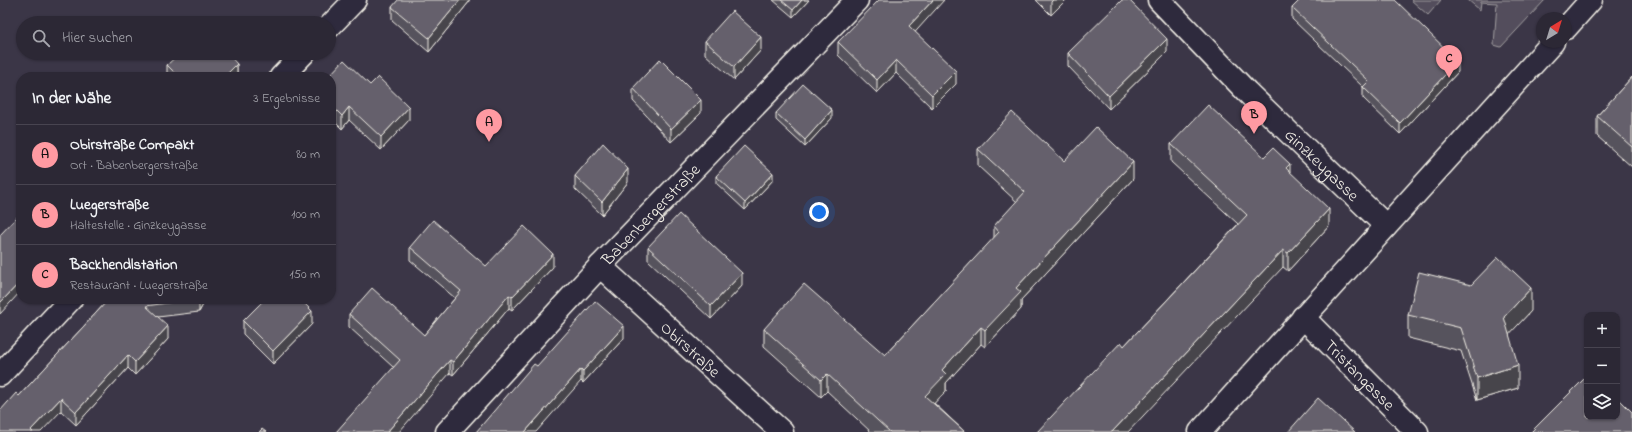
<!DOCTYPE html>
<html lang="de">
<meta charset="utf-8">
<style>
body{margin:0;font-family:"Indie Flower",sans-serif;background:#383441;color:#f1f3f6}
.controls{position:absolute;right:12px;bottom:12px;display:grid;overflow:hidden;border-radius:8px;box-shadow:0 1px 3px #0004}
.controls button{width:36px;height:36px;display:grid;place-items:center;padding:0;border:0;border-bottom:1px solid #484450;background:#2c2835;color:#f1f3f6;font:20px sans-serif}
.compass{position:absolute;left:1536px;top:12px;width:36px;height:36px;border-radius:50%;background:#2c2835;box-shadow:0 1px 3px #0004;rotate:38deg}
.you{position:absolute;left:819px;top:212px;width:14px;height:14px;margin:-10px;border:3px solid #fff;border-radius:50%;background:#1a73e8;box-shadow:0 0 0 6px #1a73e833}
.badge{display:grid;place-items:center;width:26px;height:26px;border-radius:50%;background:#ff9aa2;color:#111;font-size:13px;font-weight:700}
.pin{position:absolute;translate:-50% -33px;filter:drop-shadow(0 1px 2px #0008)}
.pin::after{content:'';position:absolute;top:21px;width:14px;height:12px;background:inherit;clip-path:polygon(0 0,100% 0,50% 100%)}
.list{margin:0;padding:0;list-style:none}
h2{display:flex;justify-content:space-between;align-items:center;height:52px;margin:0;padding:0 16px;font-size:17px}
h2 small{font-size:13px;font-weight:400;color:#a6a6ad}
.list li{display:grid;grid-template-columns:26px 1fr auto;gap:12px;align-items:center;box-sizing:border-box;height:60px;padding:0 16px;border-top:1px solid #484450}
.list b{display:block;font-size:15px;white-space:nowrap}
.list p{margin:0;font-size:13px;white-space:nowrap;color:#a6a6ad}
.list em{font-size:13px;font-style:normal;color:#a6a6ad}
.icon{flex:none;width:22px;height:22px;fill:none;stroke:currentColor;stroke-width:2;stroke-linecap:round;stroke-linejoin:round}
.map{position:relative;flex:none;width:1632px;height:432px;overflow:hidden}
.search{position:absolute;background:#2c2835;box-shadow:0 1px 3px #0004;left:16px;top:16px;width:320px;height:44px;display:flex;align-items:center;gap:10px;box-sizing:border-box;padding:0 14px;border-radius:22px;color:#a6a6ad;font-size:15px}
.panel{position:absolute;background:#2c2835;box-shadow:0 1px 3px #0004;left:16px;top:72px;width:320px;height:232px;border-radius:16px}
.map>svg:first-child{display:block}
.green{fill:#534e5c;stroke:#a4a0a2}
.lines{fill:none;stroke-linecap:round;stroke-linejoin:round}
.minor-casing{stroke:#f4f1e8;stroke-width:25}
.tertiary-casing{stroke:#f4f1e8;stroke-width:25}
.minor{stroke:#2f2a3d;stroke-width:22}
.tertiary{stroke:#2f2a3d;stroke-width:22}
.wall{fill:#57535d;stroke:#f4f1e8}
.shaded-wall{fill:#47444c;stroke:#f4f1e8}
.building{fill:#65616c;stroke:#f4f1e8}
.labels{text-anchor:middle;stroke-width:4;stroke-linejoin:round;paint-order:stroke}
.street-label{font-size:17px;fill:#f4f1e8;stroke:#2f2a3d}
</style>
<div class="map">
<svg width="1632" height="432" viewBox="0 0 1632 432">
<rect width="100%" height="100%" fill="#3b3647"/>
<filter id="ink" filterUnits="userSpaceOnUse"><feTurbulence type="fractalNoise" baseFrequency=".025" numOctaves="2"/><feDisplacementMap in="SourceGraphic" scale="8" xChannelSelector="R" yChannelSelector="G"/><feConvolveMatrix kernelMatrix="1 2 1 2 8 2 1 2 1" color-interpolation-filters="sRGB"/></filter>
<g filter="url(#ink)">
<g class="green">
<polygon points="1411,0 1441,0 1428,15"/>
<polygon points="1468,0 1545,0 1501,47 1494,45 1497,3 1481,2 1480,10"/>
</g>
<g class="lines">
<defs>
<g id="minor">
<path id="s1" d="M1159,0L1247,92L1386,226"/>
<polyline points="329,27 355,0"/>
<polyline points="281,77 304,53"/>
<path id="s2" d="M600,266L782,432"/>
<path id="s3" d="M1303,317L1417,432"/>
<polyline points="0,375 71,299"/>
<path id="s4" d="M447,432L600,266L857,0"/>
</g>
<g id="tertiary">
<polyline points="1566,28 1591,0"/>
<polyline points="1200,432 1553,42"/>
</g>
</defs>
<use href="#minor" class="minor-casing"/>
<use href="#tertiary" class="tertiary-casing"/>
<use href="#minor" class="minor"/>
<use href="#tertiary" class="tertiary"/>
</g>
<g class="wall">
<polygon points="469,0 469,2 429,52 392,20 392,7"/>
<polygon points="773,0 809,0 793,17"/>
<polygon points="1036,0 1066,0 1051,15"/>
<polygon points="1292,8 1458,72 1400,134 1363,98 1363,87 1292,19"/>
<polygon points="915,32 956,84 932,108 896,73 877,93 838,55 838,42"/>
<polygon points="705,41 761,50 734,80 705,54"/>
<polygon points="1167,52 1109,109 1068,66 1068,53"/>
<polygon points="237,64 237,77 167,77 167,65"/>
<polygon points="331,77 409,120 381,150 349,120 342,129 336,123 331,128"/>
<polygon points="1632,77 1632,167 1597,136 1597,116"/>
<polygon points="633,88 701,113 671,142 633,101"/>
<polygon points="776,113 832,118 805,147 776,120"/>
<polygon points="1171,144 1264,157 1290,172 1329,226 1288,271 1283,267 1124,346 1238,224 1171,162"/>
<polygon points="978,149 1064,161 1133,179 1021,300 1021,309 985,347 981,344 946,383 946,391 934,403 965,432 871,432 827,391 821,397 764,346 764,329 885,355 994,238 994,226 1017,202 978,166"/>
<polygon points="575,176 628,182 602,215 575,189"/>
<polygon points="716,176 773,180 745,210 716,183"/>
<polygon points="410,247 486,266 553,267 512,310 509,308 453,375 450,373 393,367 349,327 349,314 424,335 455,298 410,260"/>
<polygon points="648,247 742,286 711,319 648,260"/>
<polygon points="109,299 206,299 199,312 158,317 168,339 135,375 128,368 76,425 61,411 19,396"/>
<polygon points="1531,311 1509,334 1518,388 1477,400 1461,351 1408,338 1408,315"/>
<polygon points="243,321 312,324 273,364 243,334"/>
<polygon points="624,338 583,383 581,381 537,366"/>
</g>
<g class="shaded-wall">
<polygon points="460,0 469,0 469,2 429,52 429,38"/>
<polygon points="802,0 809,0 793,17 793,10"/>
<polygon points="933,0 944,0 909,39 909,26"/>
<polygon points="1053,0 1066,0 1051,15 1051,2"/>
<polygon points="761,37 761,50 734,80 734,67"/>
<polygon points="1167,39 1167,52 1109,109 1109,96"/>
<polygon points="896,60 896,73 877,93 877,80"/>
<polygon points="1458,61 1458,72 1400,134 1400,123"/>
<polygon points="237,64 237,77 224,77"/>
<polygon points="956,71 956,84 932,108 932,95"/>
<polygon points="701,100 701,113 671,142 671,129"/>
<polygon points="349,107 349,120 342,129 342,116"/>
<polygon points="409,107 409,120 381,150 381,137"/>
<polygon points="336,110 336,123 331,128 331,115"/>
<polygon points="832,110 832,118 805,147 805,140"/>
<polygon points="1133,162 1133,179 1021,300 1021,309 985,347 985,330 1016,288"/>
<polygon points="1290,164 1290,181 1286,168"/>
<polygon points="628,169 628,182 602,215 602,202"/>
<polygon points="773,173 773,180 745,210 745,203"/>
<polygon points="1329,209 1329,226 1288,271 1288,253"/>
<polygon points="1283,250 1283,267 1128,432 1112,432"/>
<polygon points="553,254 553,267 512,310 512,297"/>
<polygon points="742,273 742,286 711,319 711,306"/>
<polygon points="21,281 21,291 0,314 0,303"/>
<polygon points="1531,288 1531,311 1504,340 1504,317"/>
<polygon points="509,295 509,308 453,375 453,362"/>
<polygon points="199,299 206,299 199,312"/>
<polygon points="312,311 312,324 273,364 273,351"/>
<polygon points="168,326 168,339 135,375 135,362"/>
<polygon points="624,326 624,338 583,383 583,371"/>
<polygon points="981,327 981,344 946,383 946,391 925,413 925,396 942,370"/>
<polygon points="128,355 128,368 76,425 76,412"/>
<polygon points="450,360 450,373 399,432 387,432"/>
<polygon points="1518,365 1518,388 1477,400 1477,378"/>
<polygon points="581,369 581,381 536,432 525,432"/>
<polygon points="827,374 827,391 821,397 821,380"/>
<polygon points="61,398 61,411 41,432 31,432 31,430"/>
</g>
<g class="building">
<polygon points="398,0 460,0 429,38 392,7"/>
<polygon points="781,0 802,0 793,10"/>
<polygon points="879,0 933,0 909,26 956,71 932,95 896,60 877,80 838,42"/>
<polygon points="1122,0 1129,0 1167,39 1109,96 1068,53"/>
<polygon points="1300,0 1395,0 1458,61 1400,123 1363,87 1369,81 1292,8"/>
<polygon points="732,11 761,37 734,67 705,41"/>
<polygon points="180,53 227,53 237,64 224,77 179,77 167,65"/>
<polygon points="660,59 701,100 671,129 633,88"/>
<polygon points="344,60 370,85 378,77 409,107 381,137 349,107 342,116 336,110 331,115 331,77 328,77"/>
<polygon points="1632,77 1632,147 1597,116"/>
<polygon points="803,84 832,110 805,140 776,113"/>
<polygon points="1208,105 1264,157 1273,148 1290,164 1286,168 1329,209 1288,253 1283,250 1112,432 1037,432 1121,342 1124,346 1247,215 1171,144"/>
<polygon points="1012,112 1064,161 1096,127 1133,162 1016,288 1021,292 985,330 981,327 942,370 946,374 925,396 965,432 890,432 827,374 821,380 764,329 804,284 885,355 999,232 994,226 1025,192 978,149"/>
<polygon points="603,143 628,169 602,202 575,176"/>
<polygon points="744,146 773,173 745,203 716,176"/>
<polygon points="679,214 742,273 711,306 648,247"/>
<polygon points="17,217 21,222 21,281 0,303 0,235"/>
<polygon points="433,220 486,266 524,226 553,254 512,297 509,295 453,362 450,360 387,432 336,432 400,360 349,314 372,288 424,335 461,291 410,247"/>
<polygon points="1498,257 1531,288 1504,317 1518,365 1477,378 1461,328 1408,315 1419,272 1471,285"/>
<polygon points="109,299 196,299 146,306 168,326 135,362 128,355 76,412 61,398 31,430 33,432 0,432 0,411 16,393 19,396"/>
<polygon points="265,299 300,299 312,311 273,351 243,321"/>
<polygon points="595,301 624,326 583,371 581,369 525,432 476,432 534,364 537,366"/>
<polygon points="1587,376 1587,417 1617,417 1617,397 1632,412 1632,432 1531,432"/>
<polygon points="1318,398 1355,432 1288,432"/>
<polygon points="262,429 266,432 259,432"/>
</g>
</g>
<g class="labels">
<g class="street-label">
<text dy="6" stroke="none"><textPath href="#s1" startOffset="232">Ginzkeygasse</textPath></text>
<text dy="6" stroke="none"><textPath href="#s4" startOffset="298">Babenbergerstraße</textPath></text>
<text dy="6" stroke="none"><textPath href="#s2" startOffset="123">Obirstraße</textPath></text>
<text dy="6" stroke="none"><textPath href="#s3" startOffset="81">Tristangasse</textPath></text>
</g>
</g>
</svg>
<div class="controls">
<button>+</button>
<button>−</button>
<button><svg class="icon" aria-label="layers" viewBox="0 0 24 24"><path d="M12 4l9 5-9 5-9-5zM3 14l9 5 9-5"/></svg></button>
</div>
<svg class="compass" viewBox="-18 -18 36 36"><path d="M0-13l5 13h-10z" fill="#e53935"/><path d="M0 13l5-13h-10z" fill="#a6a6ad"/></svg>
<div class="you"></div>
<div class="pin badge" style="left:489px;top:142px">A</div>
<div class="pin badge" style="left:1254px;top:134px">B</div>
<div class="pin badge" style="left:1449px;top:78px">C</div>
<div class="search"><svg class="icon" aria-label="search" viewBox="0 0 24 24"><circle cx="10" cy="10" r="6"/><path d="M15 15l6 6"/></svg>Hier suchen</div>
<section class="panel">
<h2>In der Nähe<small>3 Ergebnisse</small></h2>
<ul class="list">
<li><span class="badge">A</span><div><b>Obirstraße Compakt</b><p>Ort · Babenbergerstraße</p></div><em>80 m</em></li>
<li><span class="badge">B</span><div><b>Luegerstraße</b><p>Haltestelle · Ginzkeygasse</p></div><em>100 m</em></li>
<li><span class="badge">C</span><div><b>Backhendlstation</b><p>Restaurant · Luegerstraße</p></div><em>150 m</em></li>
</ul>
</section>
</div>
